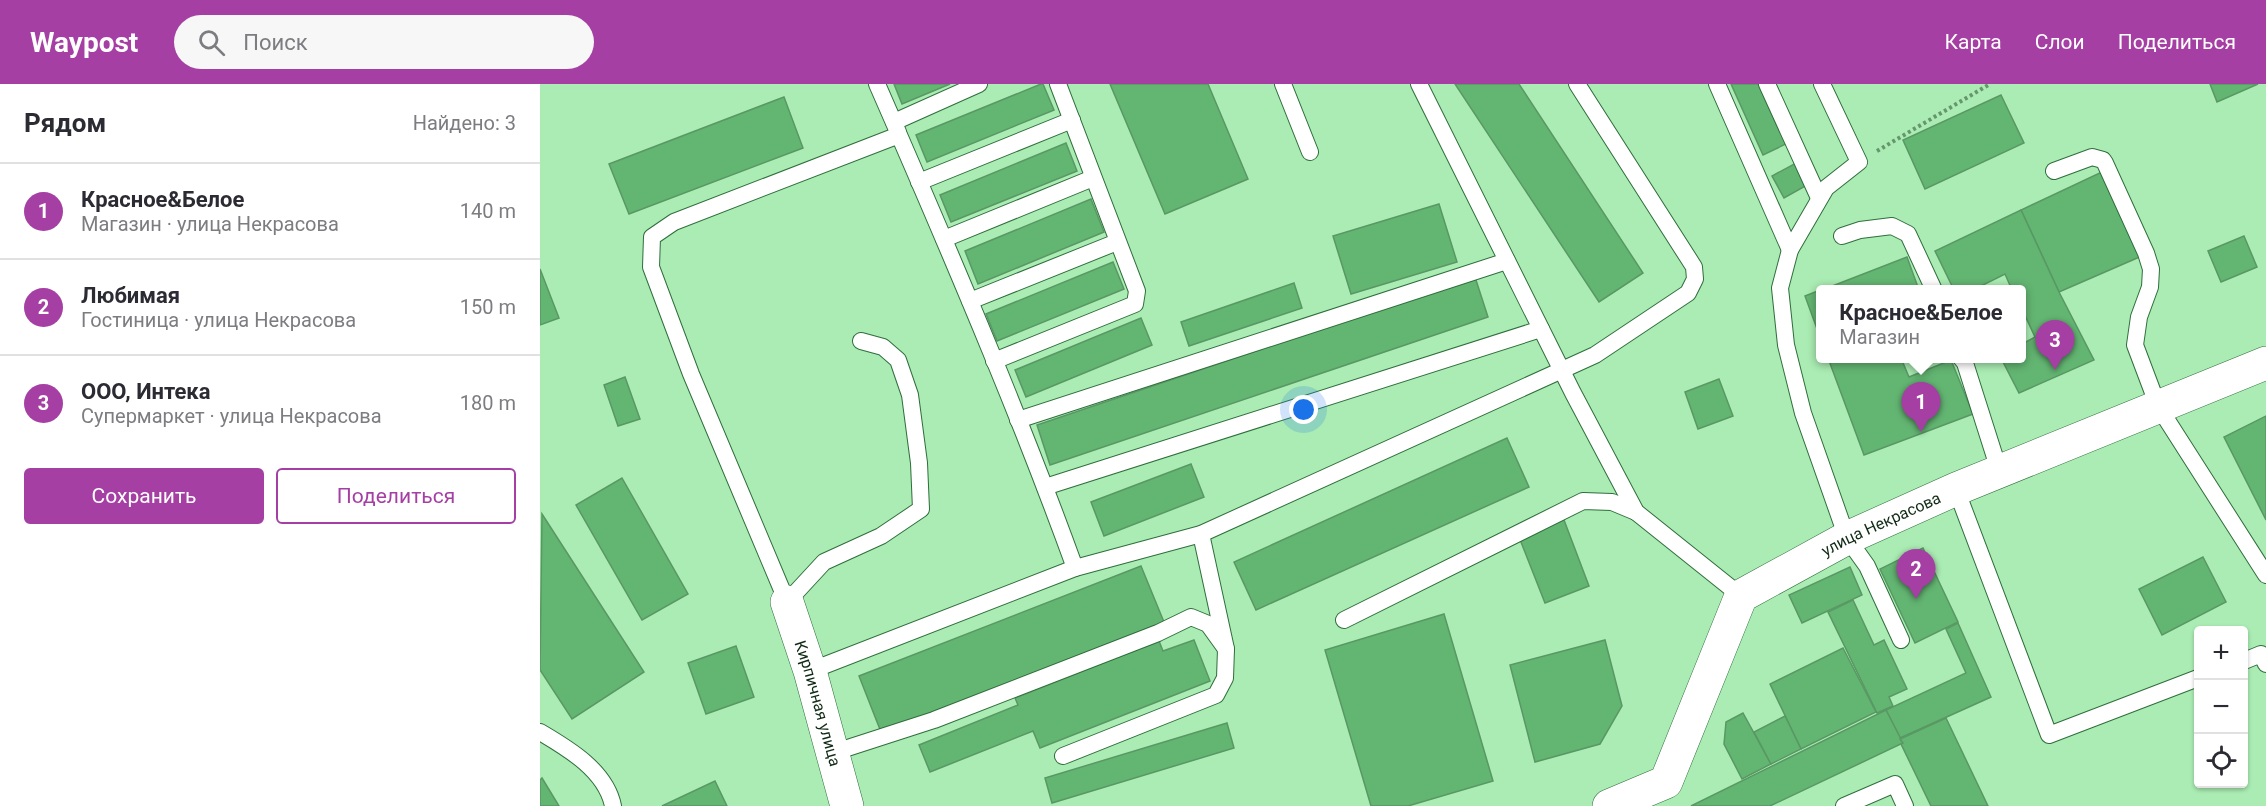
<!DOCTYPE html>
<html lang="ru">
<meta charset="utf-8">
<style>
body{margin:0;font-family:Roboto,sans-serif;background:#f7f7f7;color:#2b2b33}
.controls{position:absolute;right:18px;bottom:18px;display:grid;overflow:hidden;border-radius:6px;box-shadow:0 2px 4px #0004}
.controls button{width:54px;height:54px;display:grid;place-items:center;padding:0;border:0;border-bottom:2px solid #e1e1e2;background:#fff;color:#2b2b33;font:30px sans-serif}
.you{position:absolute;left:764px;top:326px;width:21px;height:21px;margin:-15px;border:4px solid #fff;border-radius:50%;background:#1a73e8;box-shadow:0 0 0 9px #1a73e833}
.badge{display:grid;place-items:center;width:39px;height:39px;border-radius:50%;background:#a53fa4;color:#fff;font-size:20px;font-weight:700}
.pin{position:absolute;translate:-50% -50px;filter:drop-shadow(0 2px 3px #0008)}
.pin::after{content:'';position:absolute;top:32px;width:21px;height:18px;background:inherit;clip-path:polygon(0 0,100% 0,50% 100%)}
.popup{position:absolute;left:1276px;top:201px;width:210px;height:78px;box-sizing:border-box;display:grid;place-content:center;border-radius:6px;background:#fff;filter:drop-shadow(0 2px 4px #0005);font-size:20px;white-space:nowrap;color:#7c7c81}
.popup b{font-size:22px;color:#2b2b33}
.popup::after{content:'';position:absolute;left:50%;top:100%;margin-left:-12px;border:12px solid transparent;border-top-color:#fff}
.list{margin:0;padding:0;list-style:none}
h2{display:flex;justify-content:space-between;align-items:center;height:78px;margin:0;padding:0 24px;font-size:26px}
h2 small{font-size:20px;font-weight:400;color:#7c7c81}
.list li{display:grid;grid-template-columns:39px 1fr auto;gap:18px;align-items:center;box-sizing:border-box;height:96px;padding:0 24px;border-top:2px solid #e1e1e2}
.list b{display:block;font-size:22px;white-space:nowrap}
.list p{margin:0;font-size:20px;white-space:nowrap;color:#7c7c81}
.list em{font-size:20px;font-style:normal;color:#7c7c81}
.actions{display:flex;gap:12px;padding:18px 24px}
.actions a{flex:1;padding:14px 0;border:2px solid #a53fa4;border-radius:6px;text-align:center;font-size:21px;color:#a53fa4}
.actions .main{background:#a53fa4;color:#fff}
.icon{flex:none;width:33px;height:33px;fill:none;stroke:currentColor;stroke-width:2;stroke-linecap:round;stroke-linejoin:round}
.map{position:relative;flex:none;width:1726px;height:722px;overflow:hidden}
header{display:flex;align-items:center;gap:36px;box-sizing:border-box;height:84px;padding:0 30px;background:#a53fa4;color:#fff}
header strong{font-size:28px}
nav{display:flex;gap:33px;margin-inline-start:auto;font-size:21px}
.search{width:420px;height:54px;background:#f7f7f7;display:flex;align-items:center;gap:15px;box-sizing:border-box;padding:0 21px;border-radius:33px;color:#7c7c81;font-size:22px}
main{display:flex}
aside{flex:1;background:#fff}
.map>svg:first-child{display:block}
.building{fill:#63b572;stroke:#599864;stroke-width:1.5}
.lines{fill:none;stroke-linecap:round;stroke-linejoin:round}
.lane-casing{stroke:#2f6e3c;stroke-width:18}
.street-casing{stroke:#2f6e3c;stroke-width:34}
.path{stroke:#66966d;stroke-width:4;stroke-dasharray:3 3;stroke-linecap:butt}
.lane{stroke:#fff;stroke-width:16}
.street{stroke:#fff;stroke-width:33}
.labels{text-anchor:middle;stroke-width:6;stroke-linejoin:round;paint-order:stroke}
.street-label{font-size:16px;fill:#102a15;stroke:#f1fef2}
</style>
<header>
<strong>Waypost</strong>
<div class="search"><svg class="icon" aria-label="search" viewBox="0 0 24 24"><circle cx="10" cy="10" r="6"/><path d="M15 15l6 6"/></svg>Поиск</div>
<nav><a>Карта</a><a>Слои</a><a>Поделиться</a></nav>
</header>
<main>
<aside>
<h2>Рядом<small>Найдено: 3</small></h2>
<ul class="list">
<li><span class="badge">1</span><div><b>Красное&amp;Белое</b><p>Магазин · улица Некрасова</p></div><em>140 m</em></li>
<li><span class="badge">2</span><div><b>Любимая</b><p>Гостиница · улица Некрасова</p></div><em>150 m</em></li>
<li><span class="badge">3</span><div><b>ООО, Интека</b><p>Супермаркет · улица Некрасова</p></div><em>180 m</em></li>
</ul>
<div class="actions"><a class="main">Сохранить</a><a>Поделиться</a></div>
</aside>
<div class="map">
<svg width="1726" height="722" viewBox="0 0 1726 722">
<rect width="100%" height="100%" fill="#aaecb3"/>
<g class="building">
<polygon points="354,0 410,0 362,20"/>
<polygon points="501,0 503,0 514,26 387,78 376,51"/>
<polygon points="570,0 668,0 708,95 625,130"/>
<polygon points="915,0 979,0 1103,189 1059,218"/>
<polygon points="1191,0 1224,0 1250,58 1223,71"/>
<polygon points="1670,0 1718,0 1677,18"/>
<polygon points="1461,11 1484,59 1385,105 1363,56"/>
<polygon points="244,13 263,64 89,130 69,80"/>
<polygon points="526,59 537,87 411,138 400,111"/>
<polygon points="1258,78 1269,100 1244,114 1232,92"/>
<polygon points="1564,87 1604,171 1519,208 1481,126"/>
<polygon points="551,115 564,148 438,200 425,167"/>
<polygon points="899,120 917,178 811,210 793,152"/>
<polygon points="1481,126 1519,208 1554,276 1479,309 1461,274 1482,274 1482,260 1495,253 1482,225 1482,206 1472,206 1465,190 1433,206 1414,206 1395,167"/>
<polygon points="1704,152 1717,183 1681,198 1668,167"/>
<polygon points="1367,173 1379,206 1282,206"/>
<polygon points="573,178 584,205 457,257 446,230"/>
<polygon points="0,185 19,234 0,241"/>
<polygon points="935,193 948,233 510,381 497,341"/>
<polygon points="754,199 762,224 649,262 641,238"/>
<polygon points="1280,206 1280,253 1265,212"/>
<polygon points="601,234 612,261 486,313 475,286"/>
<polygon points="1288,274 1361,274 1369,293 1411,276 1433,330 1324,371"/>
<polygon points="85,293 100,335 78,342 64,301"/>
<polygon points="1179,295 1193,332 1158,345 1145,308"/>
<polygon points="1726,332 1726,436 1684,353"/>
<polygon points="967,354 989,403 716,526 694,478"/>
<polygon points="651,380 664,413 564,452 551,418"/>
<polygon points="82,394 148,510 102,536 36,421"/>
<polygon points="2,430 104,588 32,635 0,586"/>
<polygon points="1024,436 1049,502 1005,519 979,453"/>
<polygon points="1383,464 1418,538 1375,559 1340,485"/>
<polygon points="1663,473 1686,518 1622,551 1599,505"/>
<polygon points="601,482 624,538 341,648 319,592"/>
<polygon points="1310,483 1322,511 1262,539 1249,511"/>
<polygon points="1313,516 1334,561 1344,556 1367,605 1349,613 1353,622 1337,629 1288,528"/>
<polygon points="904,530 953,697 868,722 831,722 785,566"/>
<polygon points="1418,539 1451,613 1360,654 1346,626 1426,589 1406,545"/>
<polygon points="654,556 670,597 500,664 493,647 390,688 379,661 478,621 475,614 619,557 623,567"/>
<polygon points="1065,556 1082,622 1060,660 995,678 970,581"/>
<polygon points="196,562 214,613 166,630 148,579"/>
<polygon points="1303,564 1336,628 1261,665 1230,600"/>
<polygon points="1346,626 1363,659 1230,722 1151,722"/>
<polygon points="1203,629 1231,680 1202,695 1184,660 1186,638"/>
<polygon points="1245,632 1261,665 1231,680 1214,648"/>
<polygon points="1406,634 1448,722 1391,722 1361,660 1363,659 1360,655"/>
<polygon points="687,639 694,664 512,719 505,694"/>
<polygon points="2,694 19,722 0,722 0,696"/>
<polygon points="175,697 187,722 122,722"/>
</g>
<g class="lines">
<defs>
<g id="lane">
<polyline points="337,0 358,48"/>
<polyline points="743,0 770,68"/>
<polyline points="879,0 1033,309 1096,428 1201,512"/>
<polyline points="1177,0 1250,166"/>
<polyline points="1227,0 1279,114"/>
<polyline points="1282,0 1319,78 1286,104 1250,166 1240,204 1246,261 1263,329 1307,454 1327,482 1361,556"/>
<polyline points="354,38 439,0"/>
<polyline points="1514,87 1552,73 1563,76 1565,79 1606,169 1611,185 1610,203 1599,233 1595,261 1618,322 1726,491"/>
<polyline points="379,98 532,36"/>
<polyline points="1302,152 1320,146 1352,142 1368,150 1394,206"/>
<polyline points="404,155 553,94"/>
<polyline points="430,217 577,158"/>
<path d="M321,257L343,263L358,276L370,311L379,379L381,425L341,452L284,478L247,518L151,290L111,183L112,153L134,138L359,51C421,194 482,338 535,484"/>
<polyline points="1421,274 1425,279 1459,386"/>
<polyline points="454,277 595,220 597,207 518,0"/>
<polyline points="478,336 967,177"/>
<polyline points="505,403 1001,245"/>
<polyline points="1416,405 1509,651 1658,594"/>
<polyline points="804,536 1043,417 1072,418 1096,428"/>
<polyline points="1704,577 1721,570 1726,580"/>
<polyline points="270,587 535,484 661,450 1055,271 1148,209 1155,195 1154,183 1037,0"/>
<path d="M0,648C29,665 66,687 73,722"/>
<polyline points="292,669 394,636 618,549 651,533 668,540 686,565"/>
<polyline points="523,672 676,611 685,594 686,565 661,450"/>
<polyline points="1304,722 1355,700 1365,722"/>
</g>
<g id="street">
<path id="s1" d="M247,518L270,587L307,722"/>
<path id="s2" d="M1069,722L1126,698L1201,512L1307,454L1416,405L1726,279"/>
</g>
</defs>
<use href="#lane" class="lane-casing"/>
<use href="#street" class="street-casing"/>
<polyline class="path" points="1337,67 1450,0"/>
<use href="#lane" class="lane"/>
<use href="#street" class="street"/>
</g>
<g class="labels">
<g class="street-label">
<text dy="6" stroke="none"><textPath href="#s2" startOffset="420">улица Некрасова</textPath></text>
<text dy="6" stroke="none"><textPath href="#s1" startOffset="106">Кирпичная улица</textPath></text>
</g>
</g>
</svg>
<div class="controls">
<button>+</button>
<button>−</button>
<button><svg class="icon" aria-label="locate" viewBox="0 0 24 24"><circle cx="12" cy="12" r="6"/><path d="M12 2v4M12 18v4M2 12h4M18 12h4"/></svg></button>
</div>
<div class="you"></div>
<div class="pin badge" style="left:1381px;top:348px">1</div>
<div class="popup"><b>Красное&amp;Белое</b>Магазин</div>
<div class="pin badge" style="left:1376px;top:515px">2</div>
<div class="pin badge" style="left:1515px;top:286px">3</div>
</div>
</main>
